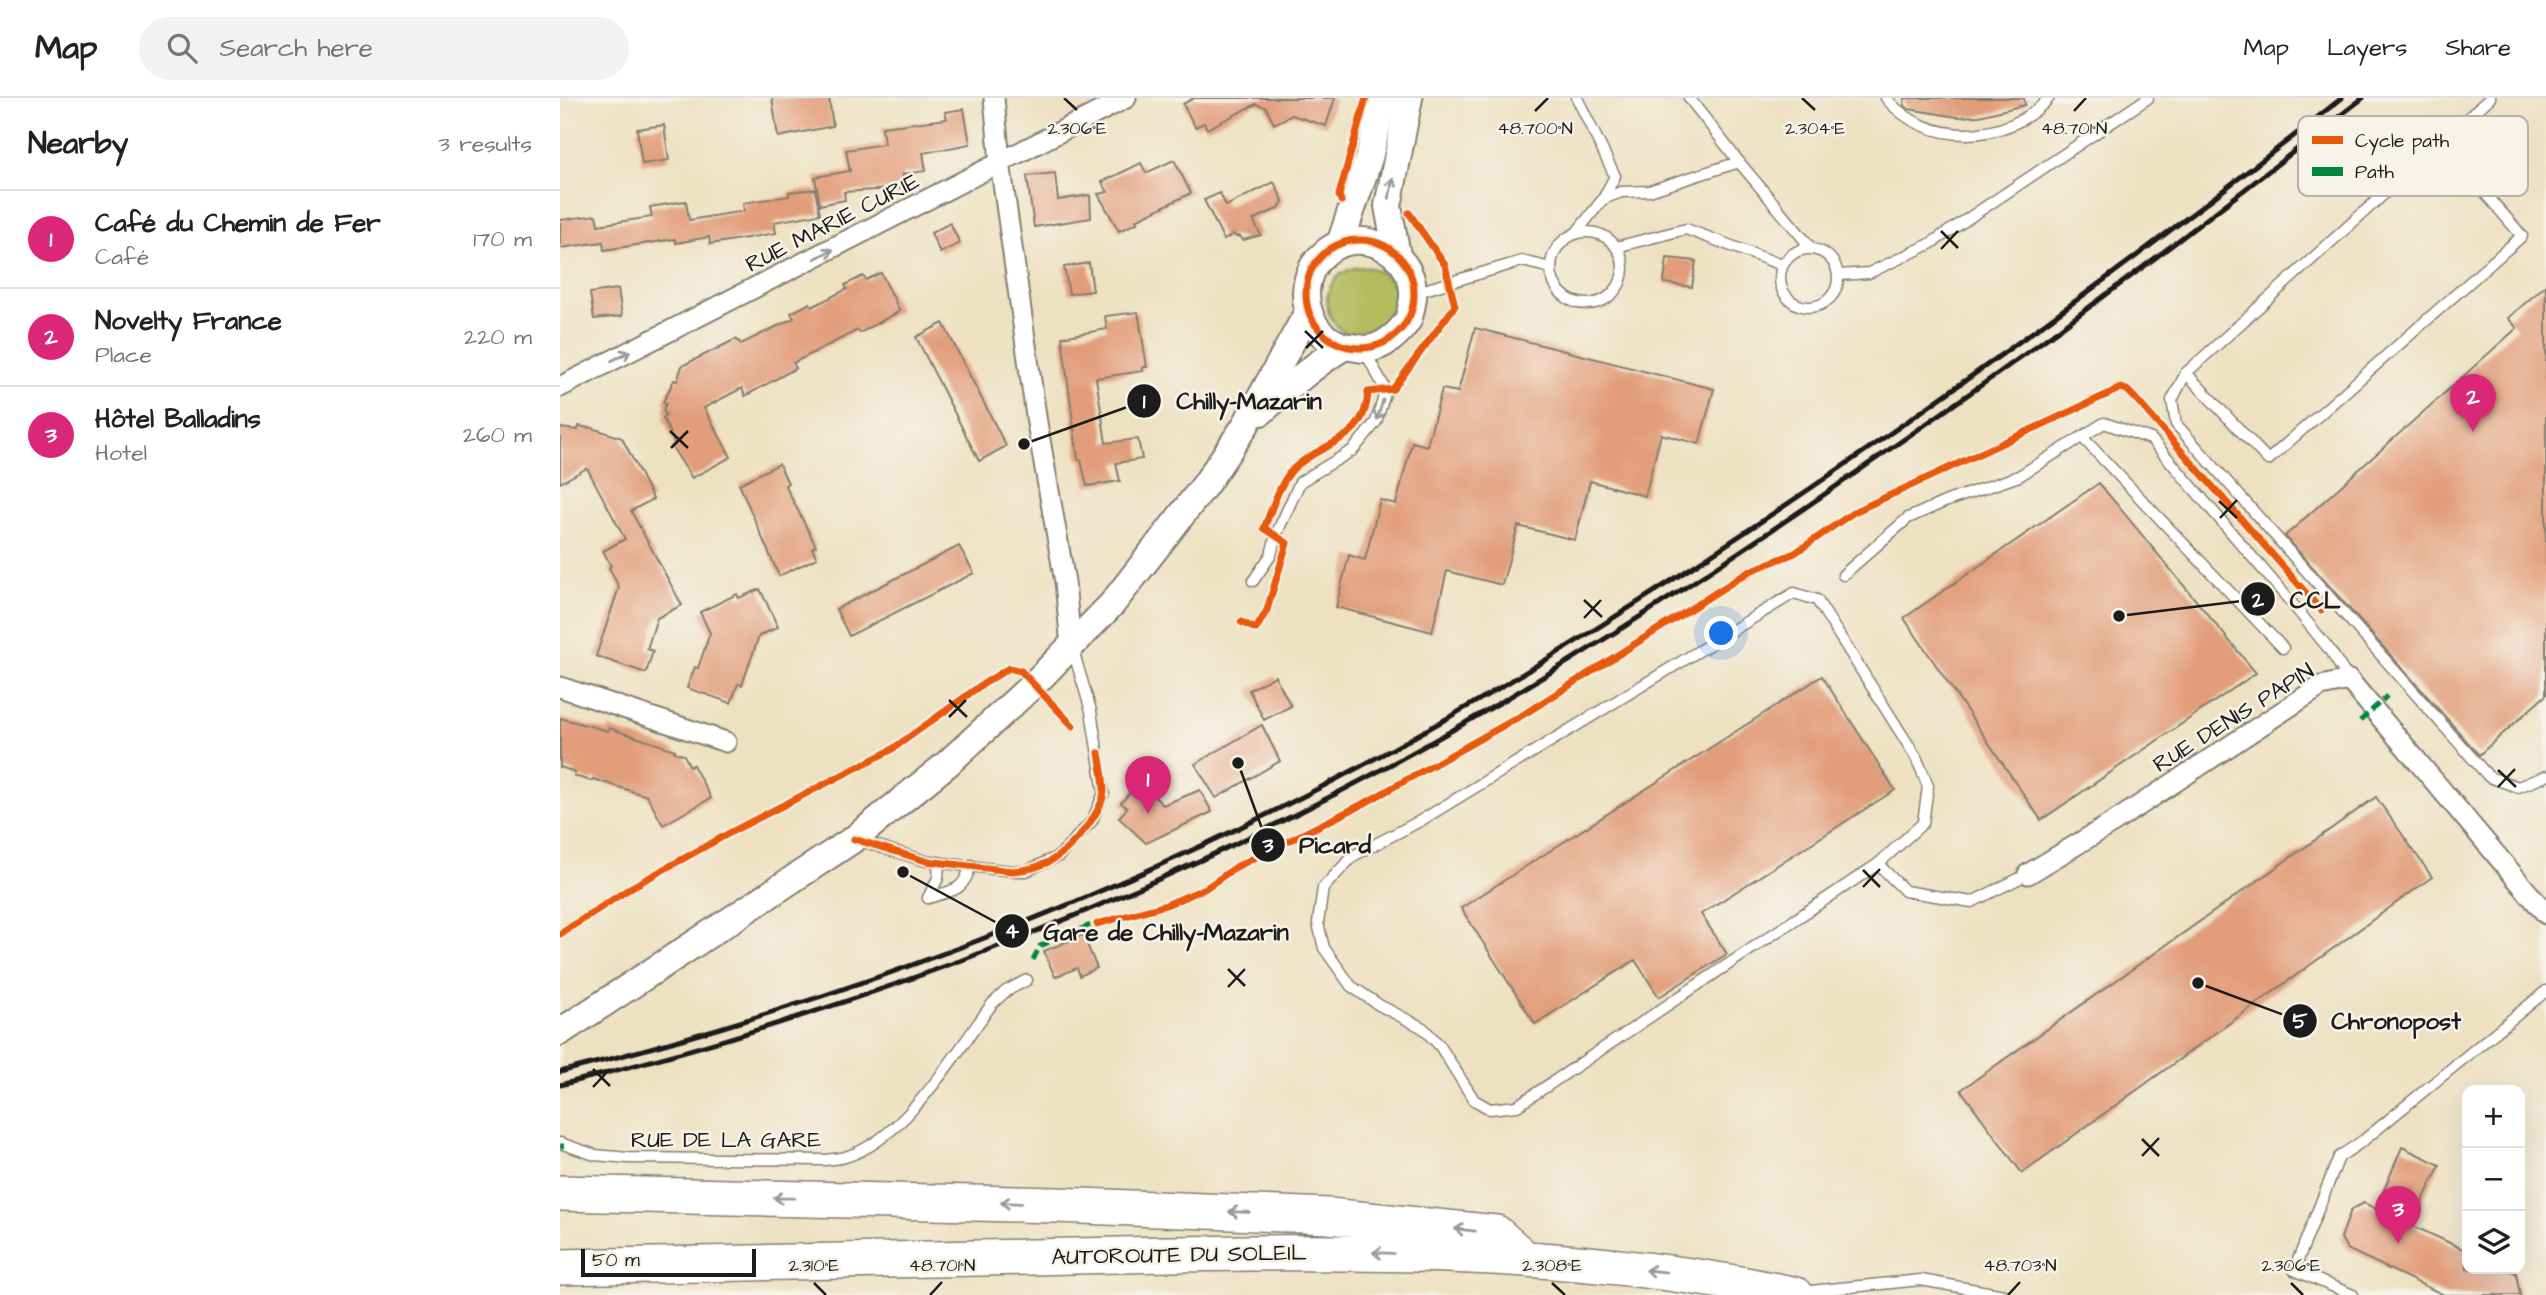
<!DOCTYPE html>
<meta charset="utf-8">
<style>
body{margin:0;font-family:"Architects Daughter",sans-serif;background:#f2f2f2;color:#222}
.controls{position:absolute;right:21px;bottom:21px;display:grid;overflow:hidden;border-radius:14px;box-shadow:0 7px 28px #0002}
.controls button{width:63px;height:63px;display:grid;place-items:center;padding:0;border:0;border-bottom:2px solid #e0e0e0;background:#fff;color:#222;font:35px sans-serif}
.scale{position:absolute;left:21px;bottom:18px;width:175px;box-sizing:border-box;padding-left:7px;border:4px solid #1c1c1c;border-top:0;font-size:19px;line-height:24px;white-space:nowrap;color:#1c1c1c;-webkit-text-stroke:5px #f7f3e8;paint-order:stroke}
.you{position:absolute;left:1162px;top:536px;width:24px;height:24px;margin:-18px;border:5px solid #fff;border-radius:50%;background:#1a73e8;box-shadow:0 0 0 10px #1a73e833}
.badge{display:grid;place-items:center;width:46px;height:46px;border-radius:50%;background:#db2777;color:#fff;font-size:23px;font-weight:700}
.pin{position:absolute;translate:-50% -58px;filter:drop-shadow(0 2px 4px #0008)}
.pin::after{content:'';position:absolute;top:37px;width:24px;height:21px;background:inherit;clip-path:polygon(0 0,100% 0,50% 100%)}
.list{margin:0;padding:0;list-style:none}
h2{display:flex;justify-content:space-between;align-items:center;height:91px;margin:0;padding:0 28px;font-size:30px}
h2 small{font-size:23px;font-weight:400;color:#767676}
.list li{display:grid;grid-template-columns:46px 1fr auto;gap:21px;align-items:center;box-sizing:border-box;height:98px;padding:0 28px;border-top:2px solid #e0e0e0}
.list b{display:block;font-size:26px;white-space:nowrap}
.list p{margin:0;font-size:23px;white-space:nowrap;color:#767676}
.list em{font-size:23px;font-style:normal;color:#767676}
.icon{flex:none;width:38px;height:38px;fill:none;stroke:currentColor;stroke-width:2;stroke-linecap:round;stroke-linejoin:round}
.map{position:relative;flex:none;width:1986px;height:1197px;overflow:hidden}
header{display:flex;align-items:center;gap:42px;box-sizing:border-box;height:98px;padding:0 35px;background:#fff;border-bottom:2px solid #e0e0e0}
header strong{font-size:33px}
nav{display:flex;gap:38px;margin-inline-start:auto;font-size:24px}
.search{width:490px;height:63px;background:#f2f2f2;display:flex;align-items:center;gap:18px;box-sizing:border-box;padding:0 24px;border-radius:38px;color:#767676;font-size:26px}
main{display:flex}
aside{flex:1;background:#fff}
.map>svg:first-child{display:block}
.green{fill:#b1bd5f;stroke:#666c3e;stroke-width:2}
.building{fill:#e29d7a}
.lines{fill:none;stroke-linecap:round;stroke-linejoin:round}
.lane-casing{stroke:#857e6f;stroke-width:13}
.street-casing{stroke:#857e6f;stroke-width:23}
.secondary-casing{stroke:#857e6f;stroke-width:30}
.highway-casing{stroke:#857e6f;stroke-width:38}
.lane{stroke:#fff;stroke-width:10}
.street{stroke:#fff;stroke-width:19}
.secondary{stroke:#fff;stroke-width:26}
.highway{stroke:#fff;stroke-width:35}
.rail{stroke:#1c1c1c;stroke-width:5}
.quiet{stroke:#00873e;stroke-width:5;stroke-dasharray:10 5;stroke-linecap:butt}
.cycleway-casing{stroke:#f7f3e8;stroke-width:11}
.cycleway{stroke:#e8590c;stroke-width:7}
.oneway{stroke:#999}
.ticks{fill:none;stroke:#1c1c1c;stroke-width:2.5}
.labels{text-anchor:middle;stroke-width:5;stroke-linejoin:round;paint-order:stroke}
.street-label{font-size:23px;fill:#1c1c1c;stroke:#f7f3e8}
.key{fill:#f7f3e8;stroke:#b5b2ab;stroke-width:2}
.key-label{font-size:19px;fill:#1c1c1c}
.ticks-label{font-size:18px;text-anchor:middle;fill:#1c1c1c;stroke:#f7f3e8;stroke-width:5;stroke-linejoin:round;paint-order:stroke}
.leader{fill:none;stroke:#1c1c1c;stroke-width:2.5}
.callout-dot{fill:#1c1c1c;stroke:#f7f3e8;stroke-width:2.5}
.mark-label{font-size:21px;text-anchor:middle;font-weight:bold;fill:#fff}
.callout-label{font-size:24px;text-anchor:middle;font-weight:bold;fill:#1c1c1c;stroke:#f7f3e8;stroke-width:5;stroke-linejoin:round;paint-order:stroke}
</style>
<header>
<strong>Map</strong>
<div class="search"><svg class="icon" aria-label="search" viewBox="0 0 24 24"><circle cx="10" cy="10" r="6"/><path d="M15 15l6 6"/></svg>Search here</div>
<nav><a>Map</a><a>Layers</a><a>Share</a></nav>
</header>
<main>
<aside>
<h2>Nearby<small>3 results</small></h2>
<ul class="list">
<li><span class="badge">1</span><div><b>Café du Chemin de Fer</b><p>Café</p></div><em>170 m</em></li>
<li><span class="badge">2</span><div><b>Novelty France</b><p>Place</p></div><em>220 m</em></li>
<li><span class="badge">3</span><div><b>Hôtel Balladins</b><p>Hotel</p></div><em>260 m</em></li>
</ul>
</aside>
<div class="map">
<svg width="1986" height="1197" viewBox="0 0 1986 1197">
<rect width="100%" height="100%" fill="#f7f3e8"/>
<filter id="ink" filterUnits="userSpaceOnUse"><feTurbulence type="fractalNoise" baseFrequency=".0143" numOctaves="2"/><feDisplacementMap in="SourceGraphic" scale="14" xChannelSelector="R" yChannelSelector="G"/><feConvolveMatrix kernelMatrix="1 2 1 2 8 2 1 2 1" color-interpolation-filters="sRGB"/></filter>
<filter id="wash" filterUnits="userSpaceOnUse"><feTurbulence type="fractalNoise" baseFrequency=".00686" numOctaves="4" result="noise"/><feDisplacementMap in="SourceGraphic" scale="28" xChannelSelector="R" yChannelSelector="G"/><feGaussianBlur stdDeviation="1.57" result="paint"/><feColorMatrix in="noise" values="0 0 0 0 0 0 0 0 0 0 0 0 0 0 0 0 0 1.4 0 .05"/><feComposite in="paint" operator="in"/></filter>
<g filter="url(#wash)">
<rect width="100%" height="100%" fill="#eee1c2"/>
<circle class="green" cx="802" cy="204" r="35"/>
<g id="blocks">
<g class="building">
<polygon points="212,0 269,0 273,28 218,39"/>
<polygon points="634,0 775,0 766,28 732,17 714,26 706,9 696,6 647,31 644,25 635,29 623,6"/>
<polygon points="1345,0 1464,0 1465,7 1419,18 1397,19 1349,11 1344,7"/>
<polygon points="404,11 410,46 363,55 366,73 343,76 344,90 284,94 285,102 260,107 255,79 290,73 286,52 324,46 322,29 387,21 385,14"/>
<polygon points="104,27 109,62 82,66 77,31"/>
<polygon points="614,62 631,95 576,122 577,125 559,133 538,96 548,94 542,84 581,65 586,75"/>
<polygon points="495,75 498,102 530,97 531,120 474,129 467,78"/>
<polygon points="714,84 723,103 719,110 693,122 701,137 683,142 680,138 676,139 674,136 664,142 644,102 660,95 666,108"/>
<polygon points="255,91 260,116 214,124 216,135 150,146 149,139 116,145 115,141 44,152 43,144 0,150 0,122 36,117 38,127 92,119 90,109 126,103 129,122 184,113 183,105 229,98 229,94"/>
<polygon points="390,125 400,145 380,155 371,135"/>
<polygon points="1107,160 1136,163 1132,189 1104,185"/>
<polygon points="529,165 533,193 509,196 504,169"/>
<polygon points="321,175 340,213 300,235 298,232 233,265 236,270 185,298 182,290 144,310 171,359 132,380 112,349 115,347 103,320 106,316 103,313 106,305 103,304 114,282 117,283 122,268 176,241 181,246 234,220 231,215 250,205 252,209 287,191 285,187 303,178 306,182"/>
<polygon points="1986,187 1986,597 1919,657 1725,438 1957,230 1948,220"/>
<polygon points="58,191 62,218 34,221 30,195"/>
<polygon points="578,214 587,269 583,269 583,273 536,280 546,345 578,341 582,361 556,365 560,383 527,388 521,362 518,362 502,239 547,231 545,218"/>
<polygon points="383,225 446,348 419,363 356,239"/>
<polygon points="915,230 1154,291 1139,346 1101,336 1085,398 1030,383 1015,442 958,428 942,487 887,473 872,534 776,509 789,457 805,462 820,402 836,406 852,344 867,348 882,291 898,294"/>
<polygon points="19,328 28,330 29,329 62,340 93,401 71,413 122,507 97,520 87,551 93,553 86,575 36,558 59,489 49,470 51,468 43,453 65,441 27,370 0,385 0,330 18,332"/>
<polygon points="219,366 228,385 225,387 256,448 252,450 257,460 219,478 179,386"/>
<polygon points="1539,385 1696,575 1481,722 1344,520"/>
<polygon points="399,448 414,475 289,538 276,511"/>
<polygon points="200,491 218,529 199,538 182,587 178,586 171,605 127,590 135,569 138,570 150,535 140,514 177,496 179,500"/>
<polygon points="715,578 731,608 704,622 689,592"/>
<polygon points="1262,578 1335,692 1141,816 1167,856 1099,899 1075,862 975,926 901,810"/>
<polygon points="0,620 48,633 49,630 115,652 114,654 124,657 130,669 133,667 151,700 103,727 87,698 33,681 31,683 14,678 15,674 0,669"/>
<polygon points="702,627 720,663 656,700 635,666"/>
<polygon points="576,688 582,693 585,690 603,707 640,692 652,714 586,745 559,720 567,710 561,705"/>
<polygon points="1816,699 1872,779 1462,1075 1401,992"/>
<polygon points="523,837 537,870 520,878 517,870 495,879 484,853"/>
<polygon points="1842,1049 1880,1067 1851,1127 1907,1153 1907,1171 1945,1171 1956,1175 1960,1197 1884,1197 1787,1151 1781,1140 1791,1112 1804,1105 1816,1111"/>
</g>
</g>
</g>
<g filter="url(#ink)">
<use href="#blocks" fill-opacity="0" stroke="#857e6f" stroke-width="2"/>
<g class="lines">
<defs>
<g id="lane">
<path d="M1326,0C1367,50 1448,46 1489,0"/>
<polyline points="1930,0 1626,275 1612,302 1616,326 1929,679 1958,689 1986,678"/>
<polyline points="1179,64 1252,151"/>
<polyline points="1043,101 1061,94 1089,93 1179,64 1129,0"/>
<circle cx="1027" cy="170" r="36"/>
<polyline points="1016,135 1043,101 1055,78 1017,0"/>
<polyline points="1056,149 1126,131 1222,167"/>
<circle cx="1249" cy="180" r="29"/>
<polyline points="1279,177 1309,175 1370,146 1588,0"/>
<polyline points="854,195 962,163 991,170"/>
<polyline points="1626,275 1708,362 1962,138 1881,44"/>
<polyline points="1522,339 1723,550"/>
<polyline points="1283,477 1348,420 1387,403 1459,378 1544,325 1591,341 1730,503 1769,551 1789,582"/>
<polyline points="693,483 711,457 716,437 740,384 793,352 816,324 826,292 805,254"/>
<polygon points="1234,495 1257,502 1356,659 1368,688 1363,725 1318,766 957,1008 930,1011 914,1002 880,948 863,930 819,907 791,888 764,850 758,825 763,790 793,758 860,723"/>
<polyline points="298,742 366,763 452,773 466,773 499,758 532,723 544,695 531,613 513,552"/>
<polyline points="1318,766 1345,793 1412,804 1468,776"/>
<path d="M368,800C394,792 403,794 411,767"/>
<polyline points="368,800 378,780 379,764"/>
<path d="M0,1045L35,1057L68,1060L264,1062C271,1061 279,1061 285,1059C344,1043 397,953 432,906L446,893L467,882"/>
<polyline points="1240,1194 1361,1182 1444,1197"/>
<polyline points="1793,1197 1734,1172 1779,1059 1804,1042 1986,893"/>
</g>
<g id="street">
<polyline points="434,0 440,64 477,325 505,484 511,548"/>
<polyline points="0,289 566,0"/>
<polyline points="0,589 166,644"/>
<polyline points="1468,776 1554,724 1761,588 1789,582 1986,816"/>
</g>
<g id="secondary">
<polyline points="780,146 809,60 824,0"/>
<polyline points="837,157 828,108 849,0"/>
<path d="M701,314C726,291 751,269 780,251C787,246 797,251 806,251C823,250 839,236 848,222C850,217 851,211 852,206C862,159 803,123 765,155C741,175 740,211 761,235C766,241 777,245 784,249"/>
<polyline points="0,934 294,741 387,666 477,583 552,506 645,387 685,328 748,214"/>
</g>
<g id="highway">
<polyline points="0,1095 497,1107 769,1118 936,1135 959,1155"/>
<path d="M0,1169C187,1165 373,1161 560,1157C786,1153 1014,1149 1236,1197"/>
</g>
</defs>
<use href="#lane" class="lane-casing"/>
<use href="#street" class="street-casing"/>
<use href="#secondary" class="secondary-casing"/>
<use href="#highway" class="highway-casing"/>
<use href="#lane" class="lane"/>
<use href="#street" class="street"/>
<use href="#secondary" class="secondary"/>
<use href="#highway" class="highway"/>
<g class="rail">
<path d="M0,974C246,912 487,826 714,713C902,620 1078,507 1251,390C1433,266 1610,136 1782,0"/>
<path d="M0,987C242,926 480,842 704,732C895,639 1074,526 1249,407C1352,336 1455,265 1555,190C1639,128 1721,63 1803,0"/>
</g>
<g class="quiet">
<polyline points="1800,623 1827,598"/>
<polyline points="473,862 480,848 528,828 541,826"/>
<polyline points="0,1048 4,1048"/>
</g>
<defs>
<g id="cycleway">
<polyline points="781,103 779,97 806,0"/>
<circle cx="800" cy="196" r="54"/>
<path d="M681,524L696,531L707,512L727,445L704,430C712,411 719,386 733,371C763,342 805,346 808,294L833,291L895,208L885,167L849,115"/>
<path d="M294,741L366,763L452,773C468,772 485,768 498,758C514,747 543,713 544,693C544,681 541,668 539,655"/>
<polyline points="537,826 606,807 646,790 676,769 805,705 966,615 1190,473 1235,455 1294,414 1561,290 1567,292 1575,300 1761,512"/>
<polyline points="0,836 72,789 175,732 331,652 420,588 449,570 461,573 513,628"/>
</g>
</defs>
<use href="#cycleway" class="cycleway-casing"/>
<use href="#cycleway" class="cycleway"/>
</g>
<defs><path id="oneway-shaft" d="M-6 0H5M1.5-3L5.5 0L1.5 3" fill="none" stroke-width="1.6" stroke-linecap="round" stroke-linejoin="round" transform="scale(1.75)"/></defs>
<g class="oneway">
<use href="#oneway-shaft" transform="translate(831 90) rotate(-81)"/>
<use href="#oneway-shaft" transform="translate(264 156) rotate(-27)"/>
<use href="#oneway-shaft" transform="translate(61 258) rotate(-27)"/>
<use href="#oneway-shaft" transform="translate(820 312) rotate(107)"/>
<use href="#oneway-shaft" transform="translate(224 1100) rotate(-179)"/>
<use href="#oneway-shaft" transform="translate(451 1105) rotate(-178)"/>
<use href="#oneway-shaft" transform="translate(679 1114) rotate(-178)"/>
<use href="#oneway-shaft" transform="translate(905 1132) rotate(-174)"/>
<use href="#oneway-shaft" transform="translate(823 1155) rotate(-178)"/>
<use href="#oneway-shaft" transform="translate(1096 1173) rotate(-174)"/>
</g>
</g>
<path class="ticks" d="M504,0L517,12M1242,0L1255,12M975,13L988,0M1514,13L1526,0M1381,133L1398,150M1381,151L1398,133M745,233L763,250M746,250L763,233M110,333L128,350M111,350L128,333M1659,403L1677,420M1660,420L1677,402M1024,502L1042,519M1024,520L1041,502M389,602L407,619M389,619L406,602M1938,672L1956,689M1938,689L1955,671M1303,772L1320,789M1303,789L1320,771M668,871L685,888M668,889L685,871M33,971L50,988M33,989L50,971M1582,1041L1599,1058M1582,1058L1599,1040M254,1185L266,1197M992,1185L1005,1197M1731,1185L1743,1197M370,1197L382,1184M1448,1197L1460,1184"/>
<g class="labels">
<g class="street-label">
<text transform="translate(272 124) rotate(-27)" y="8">RUE MARIE CURIE</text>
<text transform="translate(1673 619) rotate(-32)" y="8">RUE DENIS PAPIN</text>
<text x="166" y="1049">RUE DE LA GARE</text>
<text transform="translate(619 1156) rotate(-1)" y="8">AUTOROUTE DU SOLEIL</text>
</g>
</g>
<rect x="1738" y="18" width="230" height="80" rx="10" class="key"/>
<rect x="1752" y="38" width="31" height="8" fill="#e8590c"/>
<rect x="1752" y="69" width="31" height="9" fill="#00873e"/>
<g class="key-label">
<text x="1795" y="49">Cycle path</text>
<text x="1795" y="80">Path</text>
</g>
<g class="ticks-label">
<text x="517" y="36">2.306°E</text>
<text x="1255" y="36">2.304°E</text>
<text x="975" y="36">48.700°N</text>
<text x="1514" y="36">48.701°N</text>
<text x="382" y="1173">48.701°N</text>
<text x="1460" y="1173">48.703°N</text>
<text x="254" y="1173">2.310°E</text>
<text x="992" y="1173">2.308°E</text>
<text x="1731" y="1173">2.306°E</text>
</g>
<path class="leader" d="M464 346L584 303M1559 518L1698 501M678 665L708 747M343 774L452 833M1638 885L1740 923"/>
<g class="callout-dot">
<circle cx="464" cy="346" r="7"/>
<circle cx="1559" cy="518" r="7"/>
<circle cx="678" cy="665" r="7"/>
<circle cx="343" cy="774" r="7"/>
<circle cx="1638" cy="885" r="7"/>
<circle cx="584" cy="303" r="18"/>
<circle cx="1698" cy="501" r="18"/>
<circle cx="708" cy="747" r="18"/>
<circle cx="452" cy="833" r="18"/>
<circle cx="1740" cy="923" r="18"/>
</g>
<g class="mark-label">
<text x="584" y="310">1</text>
<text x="1698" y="509">2</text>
<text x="708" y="754">3</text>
<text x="452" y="840">4</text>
<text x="1740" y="930">5</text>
</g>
<g class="callout-label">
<text x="689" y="311">Chilly-Mazarin</text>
<text x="1755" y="510">CCL</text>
<text x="775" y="755">Picard</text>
<text x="606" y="842">Gare de Chilly-Mazarin</text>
<text x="1836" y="931">Chronopost</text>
</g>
</svg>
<div class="controls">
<button>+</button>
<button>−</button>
<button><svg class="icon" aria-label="layers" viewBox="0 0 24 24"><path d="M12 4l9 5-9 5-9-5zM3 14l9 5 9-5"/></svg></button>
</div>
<div class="scale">50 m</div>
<div class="you"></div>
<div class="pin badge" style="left:588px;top:716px">1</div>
<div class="pin badge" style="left:1913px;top:334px">2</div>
<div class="pin badge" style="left:1838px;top:1146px">3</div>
</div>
</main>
